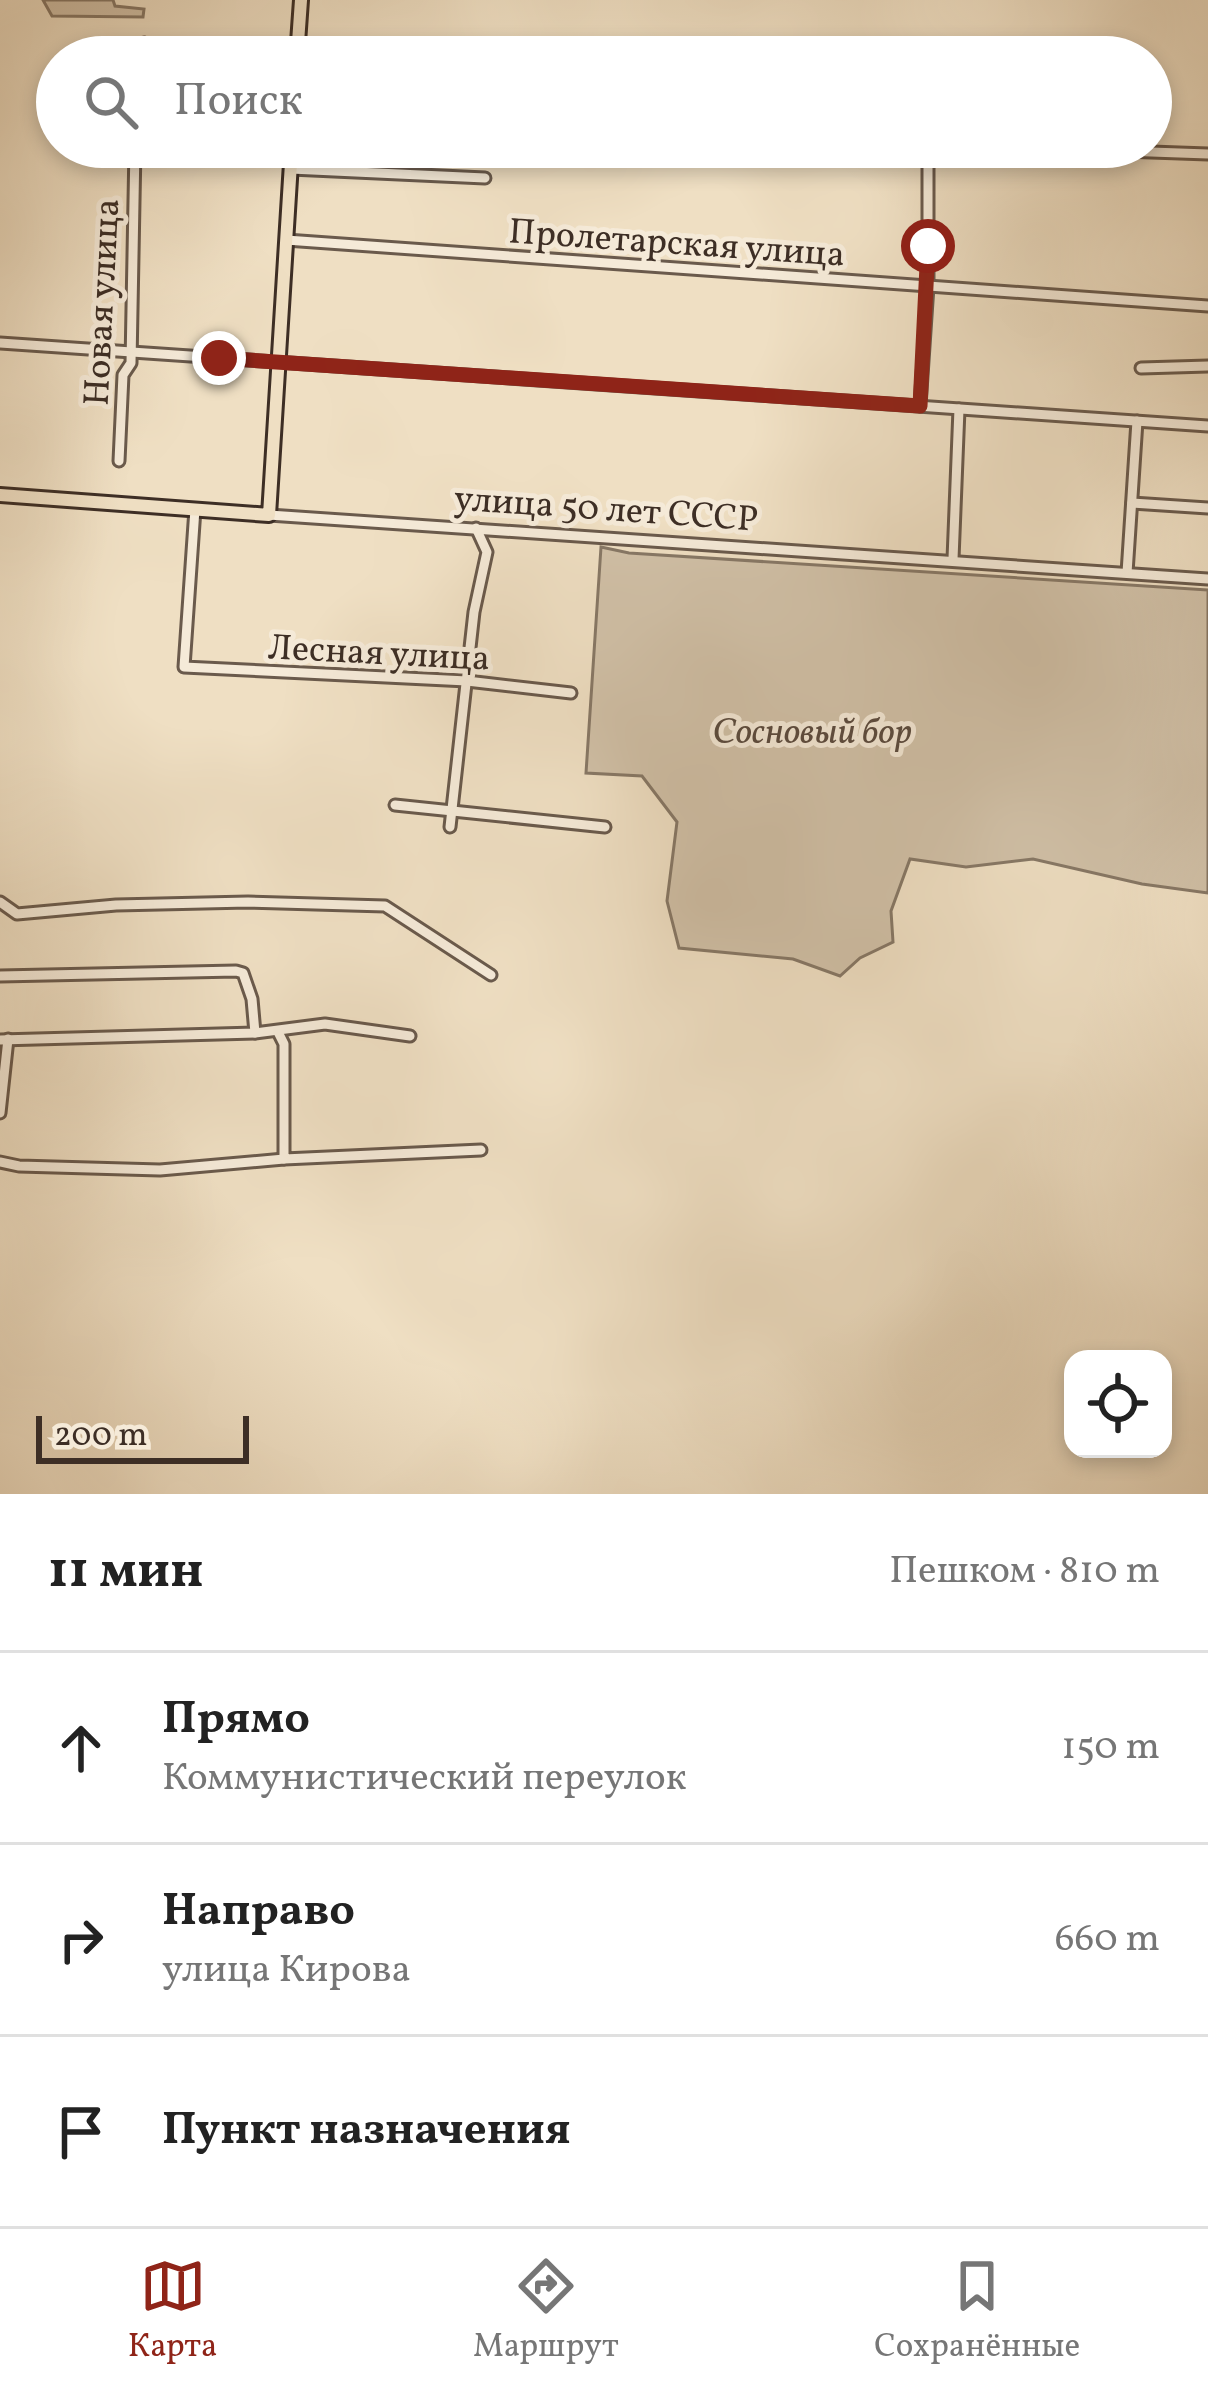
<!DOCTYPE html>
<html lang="ru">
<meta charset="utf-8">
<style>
body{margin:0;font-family:Vollkorn,serif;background:#f6f6f6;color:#222}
.controls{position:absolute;right:36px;bottom:36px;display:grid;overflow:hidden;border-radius:24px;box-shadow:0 6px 18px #0003}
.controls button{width:108px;height:108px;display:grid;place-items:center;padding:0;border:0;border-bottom:3px solid #e0e0e0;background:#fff;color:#222;font:60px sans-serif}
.scale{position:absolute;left:36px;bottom:30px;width:213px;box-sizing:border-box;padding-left:12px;border:6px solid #3d2e25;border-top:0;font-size:33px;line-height:42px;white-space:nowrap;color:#3d2e25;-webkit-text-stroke:9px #f5ead8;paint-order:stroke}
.stop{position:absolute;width:36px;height:36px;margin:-27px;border:9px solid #8f2418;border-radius:50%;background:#fff}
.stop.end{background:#8f2418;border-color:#fff;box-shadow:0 3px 12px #0008}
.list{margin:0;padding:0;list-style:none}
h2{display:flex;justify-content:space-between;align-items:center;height:156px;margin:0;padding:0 48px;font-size:51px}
h2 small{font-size:39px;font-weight:400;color:#767676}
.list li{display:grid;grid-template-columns:78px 1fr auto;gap:36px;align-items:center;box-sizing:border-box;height:192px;padding:0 48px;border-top:3px solid #e0e0e0}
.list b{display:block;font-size:45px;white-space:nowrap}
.list p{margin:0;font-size:39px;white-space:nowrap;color:#767676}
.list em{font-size:39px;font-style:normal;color:#767676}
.icon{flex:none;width:66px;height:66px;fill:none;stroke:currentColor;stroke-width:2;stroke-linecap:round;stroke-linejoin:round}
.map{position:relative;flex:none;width:1208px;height:1494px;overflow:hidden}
.search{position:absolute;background:#fff;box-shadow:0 6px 18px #0003;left:36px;right:36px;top:36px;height:132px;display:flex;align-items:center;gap:30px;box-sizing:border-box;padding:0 42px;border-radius:66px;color:#767676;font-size:45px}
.sheet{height:732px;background:#fff}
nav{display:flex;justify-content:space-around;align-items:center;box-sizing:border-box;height:168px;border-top:3px solid #e0e0e0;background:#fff;font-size:33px;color:#767676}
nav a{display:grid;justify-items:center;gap:6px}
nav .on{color:#8f2418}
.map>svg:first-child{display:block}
.green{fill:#d1c1a8;stroke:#877866;stroke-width:3}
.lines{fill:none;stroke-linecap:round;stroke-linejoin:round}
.minor-casing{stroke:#6a5a4c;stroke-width:15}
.major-casing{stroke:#3d2e25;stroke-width:18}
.minor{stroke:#f5ead8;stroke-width:9}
.major{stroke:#efdfc3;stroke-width:12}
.route{stroke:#8f2418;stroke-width:15}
.labels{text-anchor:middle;stroke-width:10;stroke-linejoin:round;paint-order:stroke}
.street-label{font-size:36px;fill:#3d2e25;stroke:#f5ead8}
.park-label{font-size:36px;font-style:italic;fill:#5b4b3f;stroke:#f5ead8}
</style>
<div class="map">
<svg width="1208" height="1494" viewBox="0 0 1208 1494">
<rect width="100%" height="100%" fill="#efdfc3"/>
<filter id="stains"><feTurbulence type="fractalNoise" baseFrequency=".00167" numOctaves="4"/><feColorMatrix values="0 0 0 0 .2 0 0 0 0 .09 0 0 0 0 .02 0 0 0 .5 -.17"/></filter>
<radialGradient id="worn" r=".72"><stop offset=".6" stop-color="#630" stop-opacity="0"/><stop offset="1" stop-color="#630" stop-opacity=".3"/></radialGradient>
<g class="green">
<polygon points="43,0 113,0 115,6 144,9 143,17 52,16"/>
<polygon points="601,547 629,553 1208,590 1208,893 1142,884 1033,859 966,867 910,859 891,911 893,942 860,958 840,976 793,959 679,948 667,901 677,822 642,776 586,773"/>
</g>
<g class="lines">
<defs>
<g id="minor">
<polyline points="142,57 144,43"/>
<polyline points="1006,147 1208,154"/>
<polyline points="291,169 485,178"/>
<polyline points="286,240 1208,306"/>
<polyline points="0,343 1208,426"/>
<polyline points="1141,368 1208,366"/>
<polyline points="920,406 928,286 928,167 936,147"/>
<polyline points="119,461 123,375 131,363 135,147"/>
<polyline points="1132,503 1208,508"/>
<polyline points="195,509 184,667 467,681 571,693"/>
<polyline points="269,515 1208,579"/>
<polyline points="953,559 959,409"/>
<polyline points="1127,573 1137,421"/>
<polyline points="395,805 605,827"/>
<polyline points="450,827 474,612 487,552 476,528"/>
<polyline points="0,902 17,914 116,905 248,902 385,906 491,975"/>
<polyline points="0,976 236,971 243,973 252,999 255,1033"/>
<polyline points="278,1032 284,1044 284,1159 481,1150"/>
<polyline points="0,1040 255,1033 325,1024 410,1036"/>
<polyline points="0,1113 8,1039"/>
<polyline points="0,1162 19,1166 160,1170 284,1159"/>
</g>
<g id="major">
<polyline points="297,57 301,0"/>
<polyline points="0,495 269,515 292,147"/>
</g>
</defs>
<use href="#minor" class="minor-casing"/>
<use href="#major" class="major-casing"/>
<use href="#minor" class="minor"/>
<use href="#major" class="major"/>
</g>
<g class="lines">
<polyline class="route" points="219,358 920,406 928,246"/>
</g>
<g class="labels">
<g class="street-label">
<text transform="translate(677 241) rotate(4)" y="13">Пролетарская улица</text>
<text transform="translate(100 302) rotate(-87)" y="13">Новая улица</text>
<text transform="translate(606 507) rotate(4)" y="13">улица 50 лет СССР</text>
<text transform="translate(379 651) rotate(3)" y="13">Лесная улица</text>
</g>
<g class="park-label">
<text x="812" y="743">Сосновый бор</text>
</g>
</g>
<rect width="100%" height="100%" filter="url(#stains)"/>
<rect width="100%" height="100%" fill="url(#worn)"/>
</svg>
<div class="controls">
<button><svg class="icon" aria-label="locate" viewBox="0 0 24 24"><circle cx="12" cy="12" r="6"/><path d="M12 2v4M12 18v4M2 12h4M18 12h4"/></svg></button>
</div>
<div class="scale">200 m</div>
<div class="stop" style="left:928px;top:246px"></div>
<div class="stop end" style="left:219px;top:358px"></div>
<div class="search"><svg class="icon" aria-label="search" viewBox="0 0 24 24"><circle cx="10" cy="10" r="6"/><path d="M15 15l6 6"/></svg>Поиск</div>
</div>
<section class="sheet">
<h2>11 мин<small>Пешком · 810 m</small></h2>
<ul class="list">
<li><svg class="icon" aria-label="ahead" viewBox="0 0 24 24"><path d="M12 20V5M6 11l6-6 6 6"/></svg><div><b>Прямо</b><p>Коммунистический переулок</p></div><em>150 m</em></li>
<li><svg class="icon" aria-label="right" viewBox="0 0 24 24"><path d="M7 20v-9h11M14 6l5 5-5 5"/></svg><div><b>Направо</b><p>улица Кирова</p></div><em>660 m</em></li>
<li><svg class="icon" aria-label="arrive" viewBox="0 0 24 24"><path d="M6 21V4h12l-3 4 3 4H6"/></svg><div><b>Пункт назначения</b></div></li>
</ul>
</section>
<nav>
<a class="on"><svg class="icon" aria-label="map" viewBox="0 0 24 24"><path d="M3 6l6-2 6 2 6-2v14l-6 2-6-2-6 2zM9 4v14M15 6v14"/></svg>Карта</a>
<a><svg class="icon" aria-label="directions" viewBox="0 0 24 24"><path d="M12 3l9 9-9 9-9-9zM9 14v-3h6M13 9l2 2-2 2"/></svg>Маршрут</a>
<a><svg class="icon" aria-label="saved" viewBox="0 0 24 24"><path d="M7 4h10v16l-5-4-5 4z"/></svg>Сохранённые</a>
</nav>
